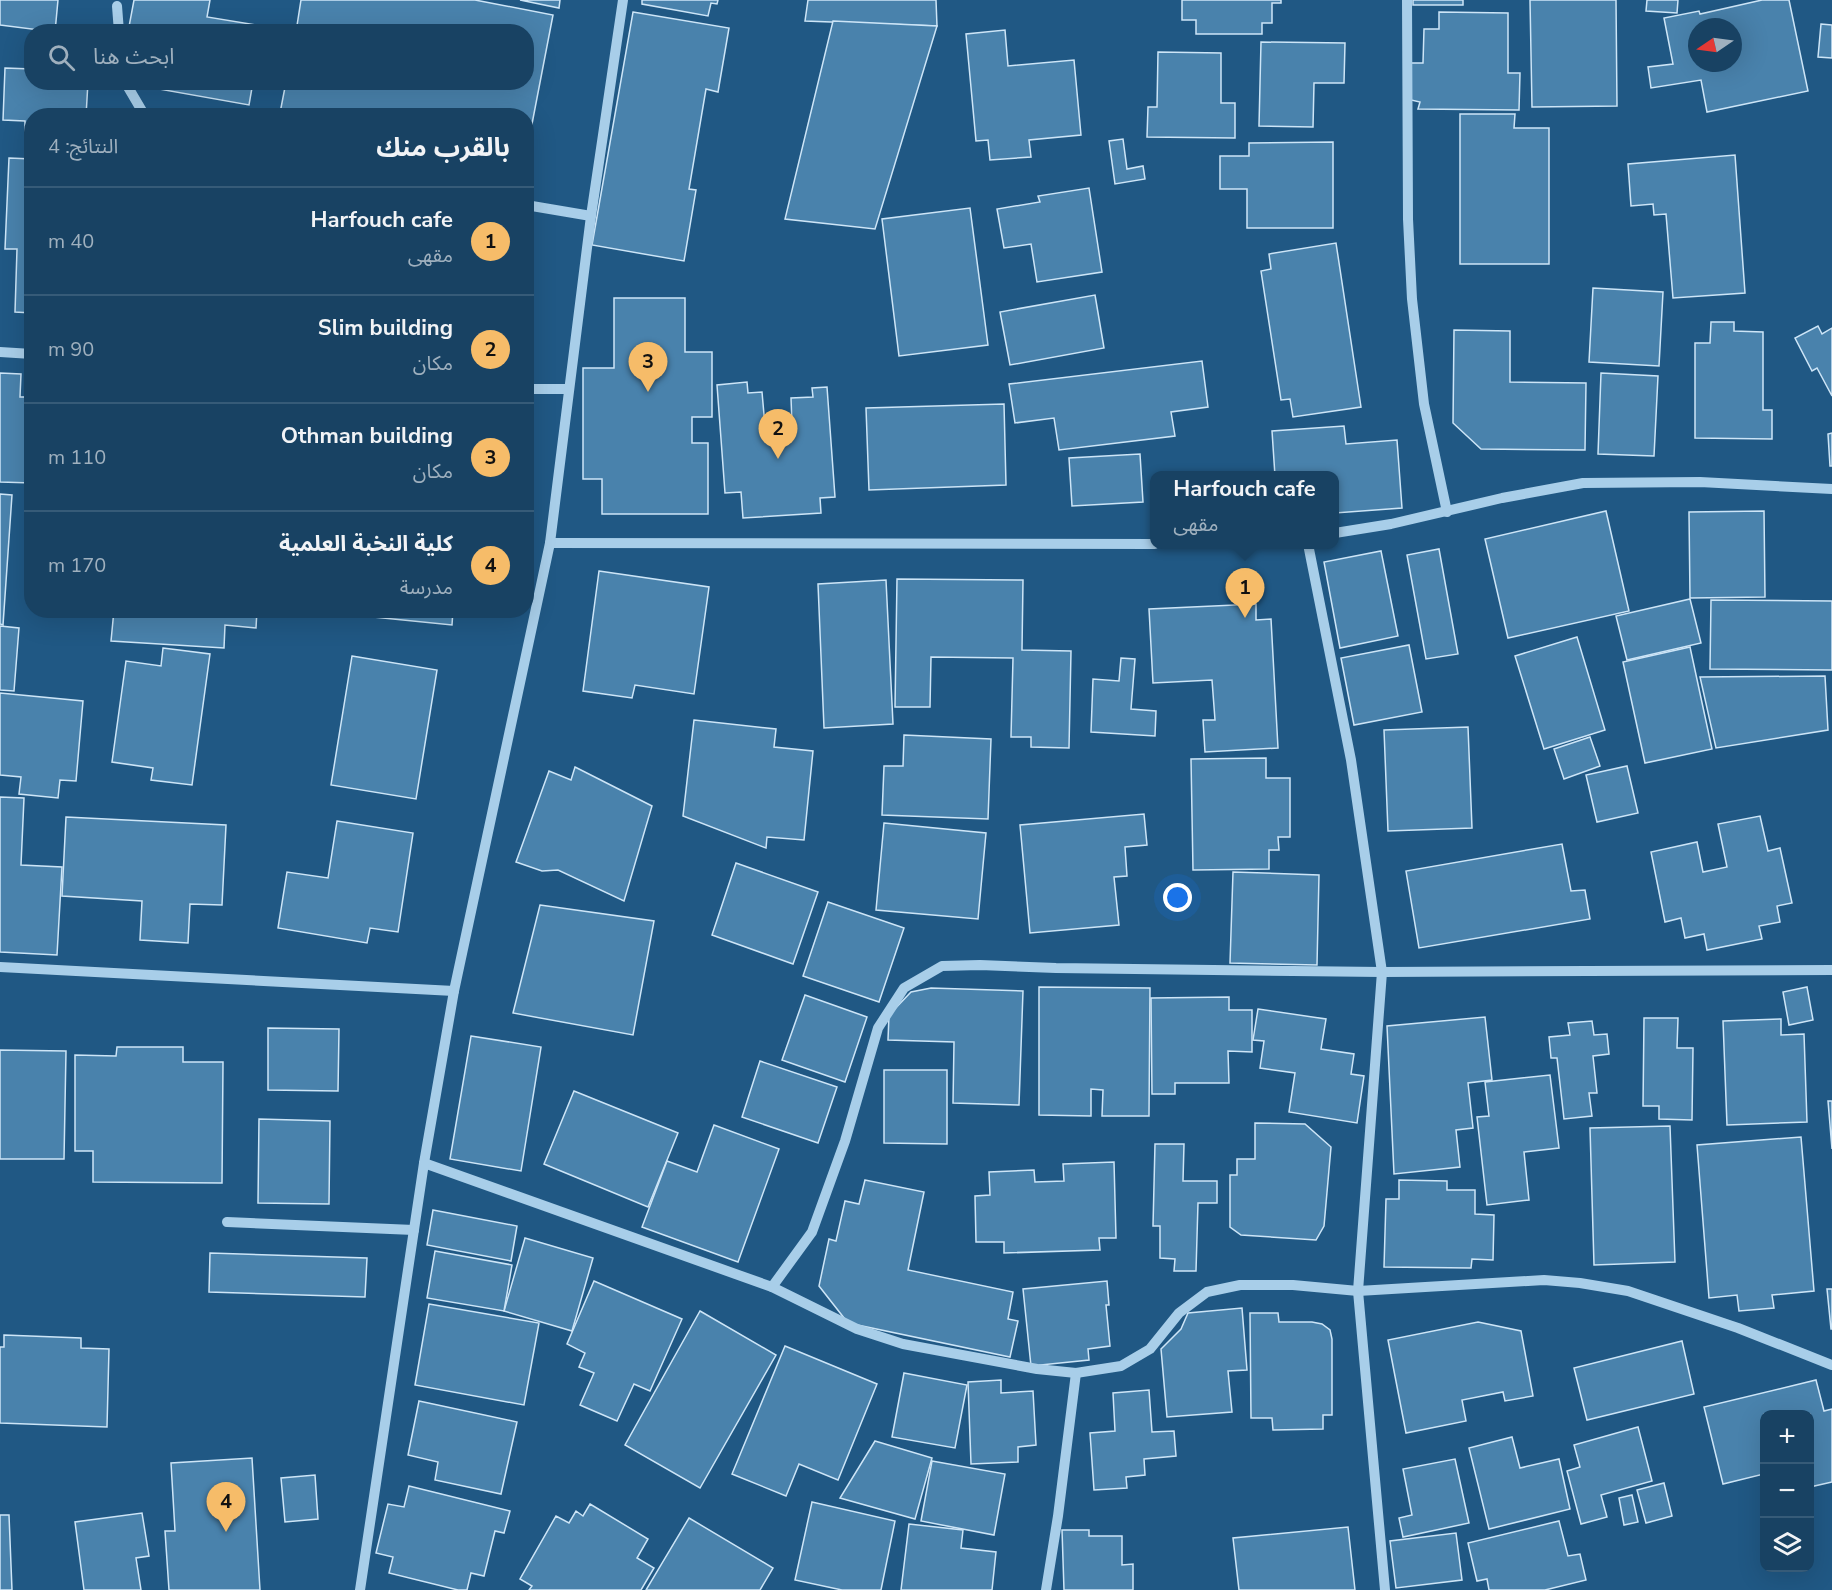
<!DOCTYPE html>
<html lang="ar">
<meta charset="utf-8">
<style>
body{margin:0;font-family:"Nunito Sans","Noto Sans Arabic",sans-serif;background:#214969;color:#f1f3f6;direction:rtl}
.controls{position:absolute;right:18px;bottom:18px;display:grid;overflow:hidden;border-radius:12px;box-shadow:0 6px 24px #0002}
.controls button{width:54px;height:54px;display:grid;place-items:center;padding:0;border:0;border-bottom:2px solid #365b78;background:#184263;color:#f1f3f6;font:30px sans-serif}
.compass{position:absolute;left:1688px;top:18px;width:54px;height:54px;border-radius:50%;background:#184263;box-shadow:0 6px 24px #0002;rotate:257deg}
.you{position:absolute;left:1178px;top:898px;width:21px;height:21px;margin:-15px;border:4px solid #fff;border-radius:50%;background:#1a73e8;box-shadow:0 0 0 9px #1a73e833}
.badge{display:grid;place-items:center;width:39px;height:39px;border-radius:50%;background:#f6bc69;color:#111;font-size:20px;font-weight:700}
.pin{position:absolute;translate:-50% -50px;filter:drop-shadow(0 2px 3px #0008)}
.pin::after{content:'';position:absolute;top:32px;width:21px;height:18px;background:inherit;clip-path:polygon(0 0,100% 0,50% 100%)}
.popup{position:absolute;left:1150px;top:471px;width:189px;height:78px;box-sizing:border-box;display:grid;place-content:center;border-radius:12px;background:#184263;filter:drop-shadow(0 2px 4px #0005);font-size:20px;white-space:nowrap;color:#9fb0be}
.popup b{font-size:22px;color:#f1f3f6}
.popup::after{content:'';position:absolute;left:50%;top:100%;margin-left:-12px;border:12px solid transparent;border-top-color:#184263}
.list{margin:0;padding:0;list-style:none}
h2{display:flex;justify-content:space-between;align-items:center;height:78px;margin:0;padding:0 24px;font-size:26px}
h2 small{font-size:20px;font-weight:400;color:#9fb0be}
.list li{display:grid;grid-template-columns:39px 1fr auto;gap:18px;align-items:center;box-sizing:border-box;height:108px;padding:0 24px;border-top:2px solid #365b78}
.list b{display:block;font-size:22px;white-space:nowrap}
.list p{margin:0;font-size:20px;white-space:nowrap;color:#9fb0be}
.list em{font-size:20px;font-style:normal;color:#9fb0be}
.icon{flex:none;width:33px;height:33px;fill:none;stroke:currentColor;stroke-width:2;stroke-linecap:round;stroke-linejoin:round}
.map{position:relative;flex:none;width:1832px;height:1590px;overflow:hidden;direction:ltr}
.search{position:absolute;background:#184263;box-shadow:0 6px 24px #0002;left:24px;top:24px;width:510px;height:66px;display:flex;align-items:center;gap:15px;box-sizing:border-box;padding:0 21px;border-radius:24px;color:#9fb0be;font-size:22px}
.panel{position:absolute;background:#184263;box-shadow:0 6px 24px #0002;left:24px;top:108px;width:510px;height:510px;border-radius:24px;direction:rtl}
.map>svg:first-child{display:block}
.building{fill:#4982ac;stroke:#cde5f7;stroke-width:1.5;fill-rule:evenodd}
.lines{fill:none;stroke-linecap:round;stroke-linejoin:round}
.minor{stroke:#a8cee9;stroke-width:10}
</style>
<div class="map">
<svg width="1832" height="1590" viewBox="0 0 1832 1590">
<rect width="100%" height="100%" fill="#205884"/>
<g class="building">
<polygon points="0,0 58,0 55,32 0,25"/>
<polygon points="134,0 210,0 207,17 262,26 262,32 128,32"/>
<polygon points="301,0 475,0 553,15 526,155 526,116 292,116 280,113 286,82 526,82 526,32 296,32"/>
<polygon points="520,0 560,0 559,8"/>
<polygon points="642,0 718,0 717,4 711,3 708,16 642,4"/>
<polygon points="808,0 936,0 937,26 805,21"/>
<polygon points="1182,0 1281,0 1281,3 1272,3 1272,23 1262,23 1262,34 1196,34 1196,20 1182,20"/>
<rect x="1413" y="0" width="50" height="5"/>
<polygon points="1530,0 1616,0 1617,106 1532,107"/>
<polygon points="1647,0 1678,0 1677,13 1646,11"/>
<path d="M1762,0H1789L1808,91L1707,112L1701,80L1651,88L1648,67L1673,64L1664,18L1699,11L1700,14ZM1697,27H1733V63H1697Z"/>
<polygon points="633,12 729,28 718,92 706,89 689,189 696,190 684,261 592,245"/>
<polygon points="1439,12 1508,13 1508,73 1520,73 1519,110 1418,109 1420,102 1411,100 1411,63 1423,63 1424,29 1439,29"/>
<polygon points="833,21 937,26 875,229 785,219"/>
<polygon points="1821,24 1832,25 1832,58 1818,57"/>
<polygon points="1005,30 1008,66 1074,60 1081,135 1029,140 1031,157 990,160 988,140 976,141 966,34"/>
<polygon points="1261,42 1345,43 1344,83 1314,83 1313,127 1259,126"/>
<polygon points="1158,52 1221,53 1221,103 1235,103 1235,138 1147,137 1148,107 1157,107"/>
<polygon points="5,68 32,69 32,82 88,82 86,116 32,116 32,142 25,141 25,121 3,120"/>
<polygon points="154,82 253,82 249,105 153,88"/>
<polygon points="1460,114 1515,114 1514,128 1549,128 1549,264 1460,264"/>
<polygon points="1123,139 1127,169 1143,166 1145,179 1115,184 1109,141"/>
<polygon points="1333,142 1333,228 1247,228 1247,189 1220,189 1220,156 1249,156 1249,143"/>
<polygon points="1735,155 1745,293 1673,298 1666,214 1654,215 1653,204 1631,206 1628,164"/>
<polygon points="9,158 32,159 32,313 15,312 17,249 5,249"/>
<polygon points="1089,188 1102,272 1037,282 1031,244 1004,248 997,209 1040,202 1038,196"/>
<polygon points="970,208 988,345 899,356 882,219"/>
<polygon points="1336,243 1361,407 1293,417 1290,399 1281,400 1261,271 1271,269 1269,254"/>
<polygon points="1593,288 1663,292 1659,366 1589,362"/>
<polygon points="1095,295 1104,348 1010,365 1000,312"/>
<polygon points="614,298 685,298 685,352 712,352 712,417 692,417 692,443 708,443 708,514 602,514 602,479 583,479 583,368 614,368"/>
<polygon points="1711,322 1734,322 1734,331 1763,332 1763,410 1772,410 1772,439 1695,438 1695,343 1710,343"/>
<polygon points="1818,326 1822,334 1832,328 1832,396 1817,368 1812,371 1795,338"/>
<polygon points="1454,330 1510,331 1510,382 1586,383 1585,450 1481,449 1453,423"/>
<polygon points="1202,361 1208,407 1171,412 1175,436 1059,450 1054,418 1015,423 1009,384"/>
<polygon points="0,373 21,374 20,397 32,397 32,483 0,482"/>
<polygon points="1601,373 1658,376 1654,456 1598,454"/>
<polygon points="747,382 748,393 762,392 765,426 792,424 791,398 813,397 812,388 827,387 835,497 820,498 821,513 743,518 741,492 725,493 717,385"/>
<polygon points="1004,404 1006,485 869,490 866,408"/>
<polygon points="1344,426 1346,444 1397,440 1402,508 1335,513 1335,476 1275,476 1272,431"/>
<polygon points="1832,433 1832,466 1830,466 1828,434"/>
<polygon points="1140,454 1143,502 1072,506 1069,458"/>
<polygon points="0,494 12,495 3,625 0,624"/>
<polygon points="1606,511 1629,611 1508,638 1485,539"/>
<polygon points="1764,511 1765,597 1690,598 1689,512"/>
<polygon points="1439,549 1458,654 1426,659 1407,555"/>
<polygon points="1381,551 1398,636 1340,648 1324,562"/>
<polygon points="599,571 709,587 694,694 635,685 632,698 583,691"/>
<polygon points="897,579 1023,580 1022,650 1071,651 1069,748 1031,747 1031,737 1011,737 1013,658 931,657 930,707 895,707"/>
<polygon points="886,580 893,724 824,728 818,584"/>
<polygon points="1690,599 1701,643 1627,660 1616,616"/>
<polygon points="1711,600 1832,601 1832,670 1710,669"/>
<polygon points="1256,604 1256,620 1271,619 1278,748 1205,752 1203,720 1215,720 1212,680 1153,683 1149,609"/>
<polygon points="114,610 257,610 256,628 225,625 224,648 111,641"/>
<polygon points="334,610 453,610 452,625 334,613"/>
<polygon points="0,626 19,628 14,691 0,690"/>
<polygon points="1577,637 1605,730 1544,749 1515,656"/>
<polygon points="1409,645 1422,712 1354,725 1341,658"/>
<polygon points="1690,647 1712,749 1645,763 1623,662"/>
<polygon points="163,648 210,654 192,785 151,780 153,768 112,762 126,661 161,666"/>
<polygon points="352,656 437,670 416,799 331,785"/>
<polygon points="1121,658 1135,659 1131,709 1156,711 1155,736 1091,732 1093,679 1119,681"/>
<polygon points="1825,676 1828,730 1716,748 1700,677"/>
<polygon points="0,693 83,701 76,781 60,780 58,798 19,794 21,777 0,775"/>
<polygon points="694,720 776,729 774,747 813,751 804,840 767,837 766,848 683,816"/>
<polygon points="1468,727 1472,828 1388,831 1384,730"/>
<polygon points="904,735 991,739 988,819 882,815 884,766 903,766"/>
<polygon points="1590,737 1600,766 1564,779 1554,749"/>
<polygon points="1266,758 1266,778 1290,778 1290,837 1278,837 1279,850 1269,850 1269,869 1193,870 1191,759"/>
<polygon points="1627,766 1638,813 1597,822 1586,775"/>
<polygon points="575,767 652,806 624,901 558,870 542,871 516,862 549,771 571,780"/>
<polygon points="0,797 24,798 21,865 62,867 57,955 0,952"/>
<polygon points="1144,814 1147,845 1125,847 1127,876 1114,877 1119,925 1030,933 1020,825"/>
<polygon points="1760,816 1768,851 1780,848 1792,903 1777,906 1780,922 1759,926 1762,939 1707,950 1704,934 1685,938 1681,918 1665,922 1651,852 1697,842 1703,872 1727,867 1718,824"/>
<polygon points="66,817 226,825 222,905 190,904 188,943 140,940 142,901 62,896"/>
<polygon points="337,821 413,833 398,932 370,928 367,943 278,928 287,872 328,878"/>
<polygon points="884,823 986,833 978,919 876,910"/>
<polygon points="1562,844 1571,891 1585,890 1590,919 1419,948 1406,871"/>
<polygon points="736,863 818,892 793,964 712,935"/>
<polygon points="1233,872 1319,875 1317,965 1230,963"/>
<polygon points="828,902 904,928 879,1002 803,976"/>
<polygon points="540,905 654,921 633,1035 513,1013"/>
<polygon points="1039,987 1150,988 1149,1116 1102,1116 1103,1090 1091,1089 1091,1116 1039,1115"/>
<polygon points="1807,987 1813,1020 1789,1025 1783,992"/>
<polygon points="931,988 1023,991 1019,1105 953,1103 954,1042 888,1040 889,1015 911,992"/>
<polygon points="805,995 867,1017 845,1082 782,1060"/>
<polygon points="1229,997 1229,1010 1252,1010 1252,1052 1228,1051 1229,1083 1175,1083 1175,1094 1152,1094 1151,998"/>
<polygon points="1258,1009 1326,1019 1321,1049 1354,1054 1351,1074 1364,1076 1357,1123 1289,1112 1295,1073 1260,1068 1264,1041 1253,1040"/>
<polygon points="1485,1017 1492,1080 1468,1083 1473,1128 1456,1130 1460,1167 1394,1174 1387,1026"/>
<polygon points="1644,1018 1678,1018 1677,1048 1693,1048 1692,1120 1659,1119 1659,1106 1643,1106"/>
<polygon points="1781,1019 1781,1035 1804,1034 1807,1122 1727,1125 1723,1021"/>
<polygon points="1592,1021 1594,1035 1607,1034 1609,1054 1593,1056 1597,1093 1589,1093 1592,1116 1564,1119 1557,1058 1551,1058 1549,1037 1570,1035 1568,1023"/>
<polygon points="268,1028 339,1029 338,1091 268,1090"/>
<polygon points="471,1036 541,1047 521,1171 450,1159"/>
<polygon points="117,1047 183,1047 183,1062 223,1062 222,1183 93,1182 93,1151 75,1151 75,1055 116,1056"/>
<polygon points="0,1050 66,1051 64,1159 0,1159"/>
<polygon points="760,1061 837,1087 818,1143 742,1117"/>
<polygon points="884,1070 947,1070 947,1144 884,1143"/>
<polygon points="1550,1075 1559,1148 1524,1152 1529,1200 1487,1205 1477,1117 1489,1116 1485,1082"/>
<polygon points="574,1091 678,1133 648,1207 544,1164"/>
<polygon points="1828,1101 1832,1101 1832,1149"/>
<polygon points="259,1119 330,1121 329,1204 258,1203"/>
<polygon points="1255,1123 1305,1124 1331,1147 1324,1226 1316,1240 1241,1235 1230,1227 1230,1175 1237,1175 1237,1159 1255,1159"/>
<polygon points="714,1125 779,1149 738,1262 642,1227 667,1161 697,1172"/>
<polygon points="1670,1126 1675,1262 1594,1265 1590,1128"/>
<polygon points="1801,1137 1814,1291 1772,1295 1774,1308 1739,1311 1737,1295 1709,1298 1697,1145"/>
<polygon points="1155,1144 1184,1144 1183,1181 1217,1181 1217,1203 1198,1203 1196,1271 1174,1271 1175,1259 1160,1258 1160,1226 1153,1226"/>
<polygon points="1114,1162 1116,1238 1099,1238 1100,1250 1004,1253 1004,1242 976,1242 975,1196 990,1195 989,1172 1034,1170 1035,1182 1064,1181 1063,1164"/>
<polygon points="865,1180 924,1192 908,1270 1013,1292 1008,1319 1018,1321 1010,1357 848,1323 819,1286 829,1239 836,1241 845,1201 859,1204"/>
<polygon points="1399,1180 1447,1181 1447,1190 1475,1190 1475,1214 1494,1215 1493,1260 1472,1259 1471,1268 1384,1267 1386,1199 1399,1199"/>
<polygon points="433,1210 517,1226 511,1261 427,1245"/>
<polygon points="525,1238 593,1258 572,1331 504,1311"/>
<polygon points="435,1251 512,1265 504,1311 427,1298"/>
<polygon points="210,1253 367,1258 365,1297 209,1292"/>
<polygon points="594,1281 682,1319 650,1391 634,1384 617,1421 580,1405 594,1373 579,1367 585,1353 567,1344"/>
<polygon points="1107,1281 1109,1305 1106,1305 1110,1346 1088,1349 1089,1360 1031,1366 1023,1289"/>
<polygon points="1827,1289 1832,1289 1832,1329 1831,1329"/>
<polygon points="429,1304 539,1323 524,1405 415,1385"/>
<polygon points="1242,1308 1247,1370 1228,1371 1232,1412 1167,1417 1161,1349 1181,1329 1188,1313"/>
<polygon points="700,1311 776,1355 700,1488 625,1445"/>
<polygon points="1250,1313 1278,1313 1279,1322 1312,1322 1322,1324 1330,1330 1332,1339 1332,1415 1323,1415 1323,1429 1273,1430 1272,1418 1251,1418"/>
<polygon points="1478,1322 1521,1331 1533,1396 1505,1401 1503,1392 1462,1400 1466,1421 1406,1433 1388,1340"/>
<polygon points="4,1335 81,1338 81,1348 109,1349 107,1427 0,1423 0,1347 4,1347"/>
<polygon points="1682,1341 1694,1394 1587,1420 1574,1368"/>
<polygon points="785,1346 877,1384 838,1480 799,1464 786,1496 732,1474"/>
<polygon points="904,1373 967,1385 955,1448 892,1437"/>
<polygon points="1001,1380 1001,1393 1033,1391 1036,1445 1018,1447 1018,1462 971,1464 968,1382"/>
<polygon points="1816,1380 1824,1411 1832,1409 1832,1482 1810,1487 1810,1414 1764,1414 1764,1474 1723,1484 1704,1407"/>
<polygon points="1149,1390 1152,1432 1174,1431 1176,1456 1144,1459 1145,1475 1126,1477 1127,1488 1094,1490 1090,1433 1115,1431 1113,1393"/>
<polygon points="419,1401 517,1422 501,1494 435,1480 438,1462 408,1455"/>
<polygon points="1638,1427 1652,1481 1601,1495 1607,1517 1581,1524 1567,1471 1580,1467 1574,1445"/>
<polygon points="1512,1437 1520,1468 1559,1459 1570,1509 1489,1529 1469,1448"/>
<polygon points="875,1441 932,1458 915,1519 840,1498"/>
<polygon points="252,1458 260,1590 169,1590 165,1531 175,1531 171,1463"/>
<polygon points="1455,1459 1469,1523 1403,1537 1399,1518 1412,1515 1403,1469"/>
<polygon points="932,1461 1005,1474 994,1535 921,1521"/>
<polygon points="315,1475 318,1519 285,1522 281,1478"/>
<polygon points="1664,1483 1672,1516 1646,1523 1637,1490"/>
<polygon points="409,1486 510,1511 504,1533 495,1531 484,1576 471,1573 467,1590 458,1590 389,1573 393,1557 376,1553 388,1504 404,1507"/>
<polygon points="1632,1495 1638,1522 1624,1525 1619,1498"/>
<polygon points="812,1502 895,1521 881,1590 842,1590 795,1580"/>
<polygon points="590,1504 648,1539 637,1558 654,1568 641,1590 529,1590 532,1586 520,1579 556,1516 569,1523 576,1511 583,1516"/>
<polygon points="142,1513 149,1556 136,1558 141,1590 84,1590 75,1522"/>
<polygon points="0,1515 9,1515 12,1590 0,1590"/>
<polygon points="689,1518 773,1568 760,1590 646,1590"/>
<polygon points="1559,1521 1568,1556 1580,1554 1586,1580 1545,1590 1489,1590 1487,1579 1477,1581 1468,1543"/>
<polygon points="909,1524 963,1530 961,1548 996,1552 992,1590 901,1590"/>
<polygon points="1348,1527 1355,1590 1239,1590 1233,1538"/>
<polygon points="1062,1530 1089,1530 1089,1536 1122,1536 1122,1565 1133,1564 1133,1590 1064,1590"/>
<polygon points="1456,1533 1462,1580 1396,1588 1390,1541"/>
</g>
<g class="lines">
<g class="minor">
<polyline points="1407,0 1408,219 1412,299 1424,404 1447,512"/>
<polyline points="117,6 119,32"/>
<polyline points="125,82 145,116"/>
<polyline points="526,205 591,216"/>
<polyline points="0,352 32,354"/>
<polyline points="526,389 569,389"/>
<polyline points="1335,533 1391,524 1502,498 1583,483 1700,482 1832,489"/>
<polyline points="550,543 1155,544"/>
<polyline points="1182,544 1243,544"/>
<polyline points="1308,544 1351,760 1382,972 1358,1291 1385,1590"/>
<polyline points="0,967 454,991"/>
<polyline points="424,1163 772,1287 857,1329 903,1344 1037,1369 1076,1373 1121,1366 1150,1349 1179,1313 1207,1292 1240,1285 1293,1285 1358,1291 1544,1280 1580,1283 1628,1291 1738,1328 1832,1365"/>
<polyline points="227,1222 414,1230"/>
<polyline points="772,1287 812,1232 845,1141 878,1028 904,988 942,966 980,965 1056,968 1382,972 1832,970"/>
<polyline points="360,1590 424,1163 454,991 550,543 591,216 623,0"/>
<polyline points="1046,1590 1058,1516 1076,1373"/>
</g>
</g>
</svg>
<div class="controls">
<button>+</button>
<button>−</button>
<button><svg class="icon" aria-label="layers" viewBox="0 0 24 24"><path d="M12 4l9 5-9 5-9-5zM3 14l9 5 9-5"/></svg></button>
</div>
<svg class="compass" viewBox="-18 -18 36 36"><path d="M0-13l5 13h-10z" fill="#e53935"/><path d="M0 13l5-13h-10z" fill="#9fb0be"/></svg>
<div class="you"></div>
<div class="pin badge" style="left:1245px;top:618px">1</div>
<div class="popup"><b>Harfouch cafe</b>مقهى</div>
<div class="pin badge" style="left:778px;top:459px">2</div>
<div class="pin badge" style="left:648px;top:392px">3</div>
<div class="pin badge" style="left:226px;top:1532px">4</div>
<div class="search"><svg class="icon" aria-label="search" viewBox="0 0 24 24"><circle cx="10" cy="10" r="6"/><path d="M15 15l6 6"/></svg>ابحث هنا</div>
<section class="panel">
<h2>بالقرب منك<small>النتائج: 4</small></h2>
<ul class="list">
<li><span class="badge">1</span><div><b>Harfouch cafe</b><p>مقهى</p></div><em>40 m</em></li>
<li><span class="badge">2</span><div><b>Slim building</b><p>مكان</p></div><em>90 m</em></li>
<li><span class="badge">3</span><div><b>Othman building</b><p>مكان</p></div><em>110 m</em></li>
<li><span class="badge">4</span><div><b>كلية النخبة العلمية</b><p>مدرسة</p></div><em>170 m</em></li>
</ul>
</section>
</div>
